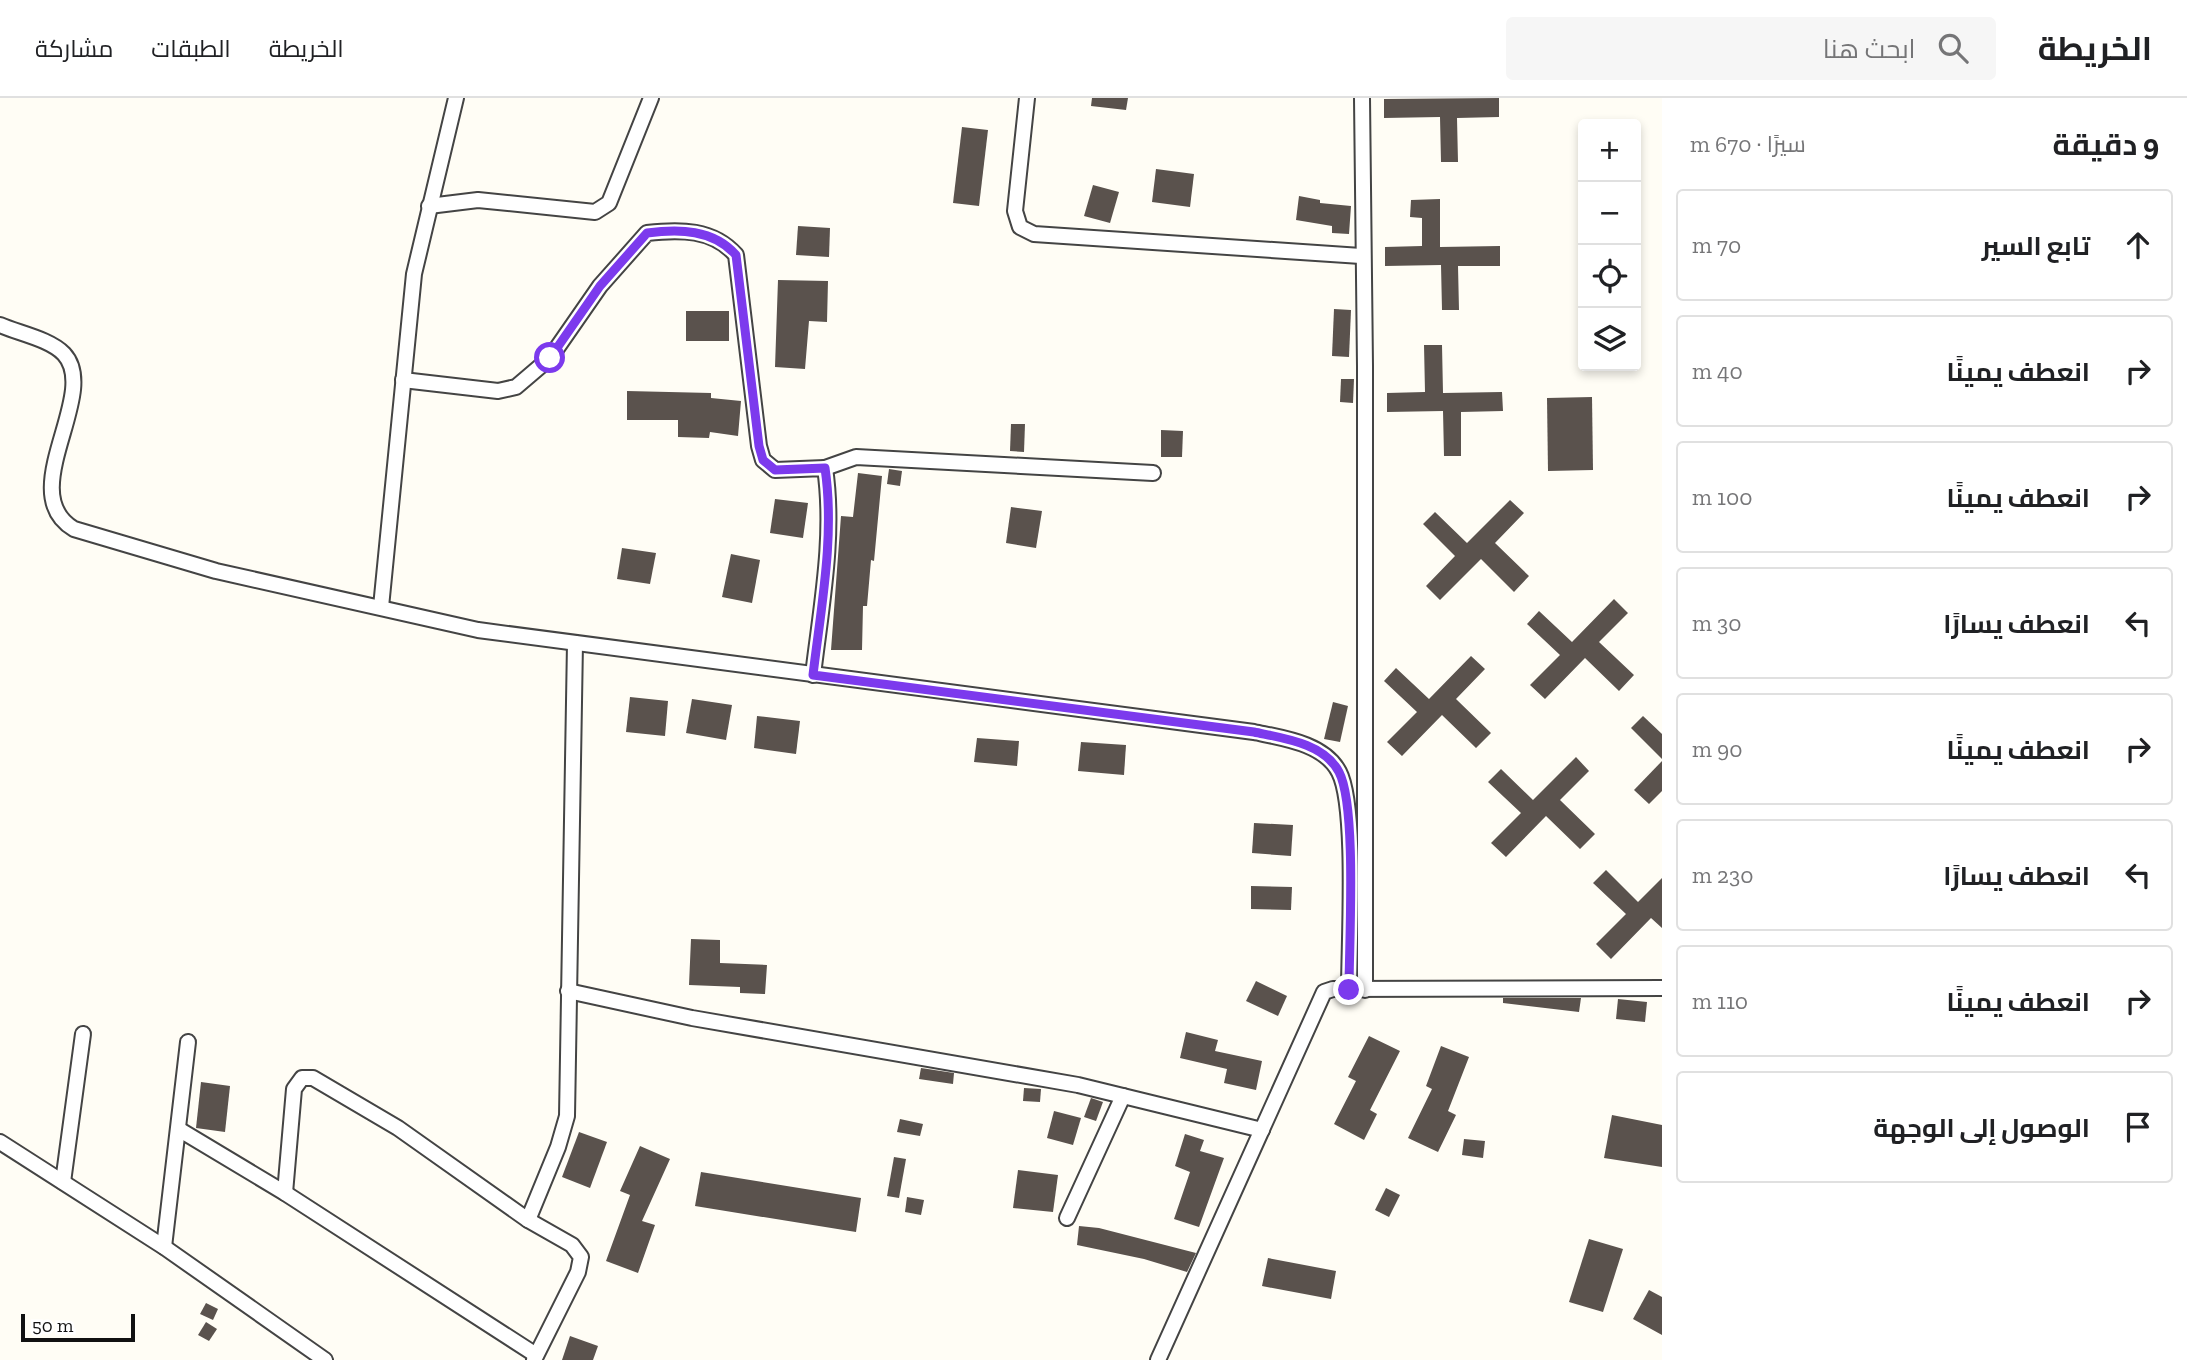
<!DOCTYPE html>
<html lang="ar">
<meta charset="utf-8">
<style>
body{margin:0;font-family:"Zilla Slab",Cairo,serif;background:#f6f6f6;color:#202124;direction:rtl}
.controls{position:absolute;right:21px;top:21px;display:grid;overflow:hidden;border-radius:7px;box-shadow:0 4px 10px #0003}
.controls button{width:63px;height:63px;display:grid;place-items:center;padding:0;border:0;border-bottom:2px solid #e0e0e0;background:#fff;color:#202124;font:35px sans-serif}
.scale{position:absolute;left:21px;bottom:18px;width:114px;box-sizing:border-box;padding-left:7px;border:4px solid #111;border-top:0;font-size:19px;line-height:24px;white-space:nowrap;color:#111;-webkit-text-stroke:5px #fff;paint-order:stroke}
.stop{position:absolute;width:21px;height:21px;margin:-16px;border:5px solid #7c3aed;border-radius:50%;background:#fff}
.stop.end{background:#7c3aed;border-color:#fff;box-shadow:0 2px 7px #0008}
.list{margin:0;padding:0;list-style:none}
h2{display:flex;justify-content:space-between;align-items:center;height:91px;margin:0;padding:0 28px;font-size:30px}
h2 small{font-size:23px;font-weight:400;color:#757577}
.list li{display:grid;grid-template-columns:46px 1fr auto;gap:21px;align-items:center;box-sizing:border-box;height:112px;margin:0 14px 14px;padding:0 14px;border:2px solid #e0e0e0;border-radius:7px}
.list b{display:block;font-size:26px;white-space:nowrap}
.list em{font-size:23px;font-style:normal;color:#757577}
.icon{flex:none;width:38px;height:38px;fill:none;stroke:currentColor;stroke-width:2;stroke-linecap:round;stroke-linejoin:round}
.map{position:relative;flex:none;width:1662px;height:1262px;overflow:hidden;direction:ltr}
header{display:flex;align-items:center;gap:42px;box-sizing:border-box;height:98px;padding:0 35px;background:#fff;border-bottom:2px solid #e0e0e0}
header strong{font-size:33px}
nav{display:flex;gap:38px;margin-inline-start:auto;font-size:24px}
.search{width:490px;height:63px;background:#f6f6f6;display:flex;align-items:center;gap:18px;box-sizing:border-box;padding:0 24px;border-radius:7px;color:#757577;font-size:26px}
main{display:flex}
aside{flex:1;background:#fff}
.map>svg:first-child{display:block}
.building{fill:#5a524d}
.lines{fill:none;stroke-linecap:round;stroke-linejoin:round}
.minor-casing{stroke:#444;stroke-width:18}
.minor{stroke:#fff;stroke-width:14}
.route{stroke:#7c3aed;stroke-width:9}
</style>
<header>
<strong>الخريطة</strong>
<div class="search"><svg class="icon" aria-label="search" viewBox="0 0 24 24"><circle cx="10" cy="10" r="6"/><path d="M15 15l6 6"/></svg>ابحث هنا</div>
<nav><a>الخريطة</a><a>الطبقات</a><a>مشاركة</a></nav>
</header>
<main>
<aside>
<h2>9 دقيقة<small>سيرًا · 670 m</small></h2>
<ul class="list">
<li><svg class="icon" aria-label="ahead" viewBox="0 0 24 24"><path d="M12 20V5M6 11l6-6 6 6"/></svg><div><b>تابع السير</b></div><em>70 m</em></li>
<li><svg class="icon" aria-label="right" viewBox="0 0 24 24"><path d="M7 20v-9h11M14 6l5 5-5 5"/></svg><div><b>انعطف يمينًا</b></div><em>40 m</em></li>
<li><svg class="icon" aria-label="right" viewBox="0 0 24 24"><path d="M7 20v-9h11M14 6l5 5-5 5"/></svg><div><b>انعطف يمينًا</b></div><em>100 m</em></li>
<li><svg class="icon" aria-label="left" viewBox="0 0 24 24"><path d="M17 20v-9H6M10 6l-5 5 5 5"/></svg><div><b>انعطف يسارًا</b></div><em>30 m</em></li>
<li><svg class="icon" aria-label="right" viewBox="0 0 24 24"><path d="M7 20v-9h11M14 6l5 5-5 5"/></svg><div><b>انعطف يمينًا</b></div><em>90 m</em></li>
<li><svg class="icon" aria-label="left" viewBox="0 0 24 24"><path d="M17 20v-9H6M10 6l-5 5 5 5"/></svg><div><b>انعطف يسارًا</b></div><em>230 m</em></li>
<li><svg class="icon" aria-label="right" viewBox="0 0 24 24"><path d="M7 20v-9h11M14 6l5 5-5 5"/></svg><div><b>انعطف يمينًا</b></div><em>110 m</em></li>
<li><svg class="icon" aria-label="arrive" viewBox="0 0 24 24"><path d="M6 21V4h12l-3 4 3 4H6"/></svg><div><b>الوصول إلى الوجهة</b></div></li>
</ul>
</aside>
<div class="map">
<svg width="1662" height="1262" viewBox="0 0 1662 1262">
<rect width="100%" height="100%" fill="#fffdf5"/>
<g class="building">
<polygon points="1092,0 1128,0 1126,12 1091,8"/>
<polygon points="1499,0 1499,19 1457,20 1458,64 1441,64 1440,19 1384,20 1384,1"/>
<polygon points="962,29 988,32 979,108 953,105"/>
<polygon points="1156,71 1194,76 1190,109 1152,104"/>
<polygon points="1093,87 1119,94 1110,125 1084,118"/>
<polygon points="1299,98 1320,102 1320,105 1351,108 1349,136 1332,135 1332,128 1296,122"/>
<polygon points="1440,101 1440,149 1500,148 1500,168 1458,168 1459,212 1442,212 1441,167 1385,168 1385,149 1422,148 1422,120 1410,119 1411,102"/>
<polygon points="798,128 830,130 829,159 796,157"/>
<polygon points="778,182 828,183 827,224 809,223 805,271 775,269"/>
<polygon points="1334,211 1351,212 1349,259 1332,258"/>
<rect x="686" y="213" width="43" height="30"/>
<polygon points="1424,247 1442,247 1443,295 1502,294 1503,313 1461,314 1461,358 1444,358 1443,313 1387,314 1387,295 1425,294"/>
<polygon points="1341,281 1354,281 1353,305 1340,304"/>
<polygon points="627,293 711,295 711,300 741,303 738,338 710,334 709,340 678,339 678,322 627,322"/>
<polygon points="1592,299 1593,372 1548,373 1547,300"/>
<polygon points="1011,326 1025,326 1024,354 1010,353"/>
<polygon points="1161,332 1183,333 1182,359 1161,359"/>
<polygon points="889,371 902,373 900,388 887,386"/>
<polygon points="858,375 882,378 874,463 871,462 867,508 863,508 862,552 831,552 841,418 853,419"/>
<polygon points="775,401 808,405 803,440 770,435"/>
<polygon points="1510,402 1524,415 1495,445 1529,478 1514,494 1481,461 1440,502 1426,488 1455,458 1423,426 1435,414 1467,445"/>
<polygon points="1011,409 1042,413 1036,450 1006,445"/>
<polygon points="622,450 656,455 650,486 617,481"/>
<polygon points="731,456 760,462 752,505 722,499"/>
<polygon points="1614,501 1628,515 1599,544 1634,577 1619,593 1585,560 1545,601 1530,587 1560,557 1527,526 1539,513 1572,544"/>
<polygon points="1471,558 1485,571 1456,601 1491,635 1476,650 1442,617 1402,658 1387,644 1417,614 1384,583 1396,570 1429,601"/>
<polygon points="630,599 668,603 665,638 626,634"/>
<polygon points="692,601 732,607 726,642 686,635"/>
<polygon points="1333,604 1348,608 1340,644 1324,641"/>
<polygon points="757,618 800,623 796,656 754,650"/>
<polygon points="1643,618 1662,636 1662,661 1631,630"/>
<polygon points="977,640 1019,643 1017,668 974,664"/>
<polygon points="1081,644 1126,647 1124,677 1078,673"/>
<polygon points="1576,659 1589,673 1560,702 1595,736 1580,751 1546,718 1506,759 1491,745 1521,715 1488,684 1501,671 1533,702"/>
<polygon points="1662,663 1662,693 1649,706 1634,692"/>
<polygon points="1254,725 1293,727 1291,758 1252,755"/>
<polygon points="1606,772 1638,804 1662,780 1662,830 1651,820 1611,861 1596,846 1626,816 1593,785"/>
<polygon points="1251,788 1292,789 1291,812 1251,811"/>
<polygon points="691,841 720,842 720,865 767,867 765,896 740,895 740,889 689,887"/>
<polygon points="1256,883 1287,898 1278,918 1246,903"/>
<polygon points="1503,900 1581,900 1579,914 1503,905"/>
<polygon points="1618,901 1647,904 1645,924 1616,921"/>
<polygon points="1186,934 1218,942 1215,953 1262,963 1256,992 1224,985 1227,971 1180,960"/>
<polygon points="1369,938 1400,953 1370,1012 1377,1016 1364,1042 1334,1026 1356,983 1348,979"/>
<polygon points="1441,948 1469,959 1448,1013 1456,1017 1438,1054 1408,1040 1432,991 1426,988"/>
<polygon points="921,970 954,975 953,986 919,981"/>
<polygon points="201,984 230,988 225,1034 196,1030"/>
<polygon points="1024,990 1041,991 1040,1004 1023,1003"/>
<polygon points="1091,1000 1103,1004 1096,1023 1084,1019"/>
<polygon points="1054,1013 1081,1020 1073,1047 1047,1040"/>
<polygon points="1612,1017 1662,1027 1662,1069 1604,1060"/>
<polygon points="900,1021 923,1026 920,1038 897,1034"/>
<polygon points="579,1034 607,1044 590,1090 562,1079"/>
<polygon points="1185,1036 1204,1042 1200,1053 1224,1060 1199,1129 1174,1121 1190,1074 1175,1068"/>
<polygon points="1464,1041 1485,1043 1483,1060 1462,1057"/>
<polygon points="640,1048 670,1061 642,1123 655,1127 638,1175 606,1163 630,1097 620,1093"/>
<polygon points="894,1059 906,1061 899,1100 887,1098"/>
<polygon points="1018,1072 1058,1077 1053,1114 1013,1110"/>
<polygon points="701,1074 861,1100 856,1134 695,1108"/>
<polygon points="1386,1090 1400,1097 1389,1119 1375,1112"/>
<polygon points="907,1099 924,1102 921,1117 905,1114"/>
<polygon points="1079,1128 1099,1130 1196,1155 1187,1174 1144,1161 1077,1147"/>
<polygon points="1589,1141 1623,1151 1603,1214 1569,1204"/>
<polygon points="1268,1160 1336,1173 1331,1201 1262,1188"/>
<polygon points="1649,1192 1662,1199 1662,1237 1633,1221"/>
<polygon points="206,1205 218,1211 213,1222 200,1216"/>
<polygon points="206,1224 217,1231 209,1243 198,1237"/>
<polygon points="570,1238 598,1248 593,1262 562,1262"/>
</g>
<g class="lines">
<defs>
<g id="minor">
<polyline points="1027,0 1015,113 1020,129 1034,136 1361,158"/>
<polyline points="1362,0 1365,268 1365,892"/>
<polyline points="429,108 478,102 595,114 609,105 651,0"/>
<path d="M0,227C18,235 50,241 64,256C101,296 13,395 74,431L216,473L478,532L1254,634C1282,640 1324,645 1339,674C1357,708 1349,846 1349,892"/>
<path d="M403,282L498,293L516,289L550,260L600,188L647,135C680,131 713,131 736,157L759,348L763,362L775,372L825,370C835,438 821,509 813,577"/>
<polyline points="825,370 856,359 1153,375"/>
<polyline points="381,509 414,176 456,0"/>
<polyline points="568,893 692,920 1078,987 1262,1032"/>
<polyline points="180,1032 285,1095 536,1257"/>
<polyline points="0,1044 164,1149 325,1262"/>
<polyline points="63,1084 83,936"/>
<polyline points="285,1095 294,991 302,980 313,980 398,1030 528,1122 572,1147 581,1159 578,1174 534,1262"/>
<polyline points="1067,1120 1123,998"/>
<polyline points="528,1122 558,1049 567,1018 575,545"/>
<polyline points="164,1149 188,944"/>
<polyline points="1158,1262 1324,894 1333,891 1662,890"/>
</g>
</defs>
<use href="#minor" class="minor-casing"/>
<use href="#minor" class="minor"/>
</g>
<g class="lines">
<path class="route" d="M550,260L600,188L647,135C679,131 713,131 736,157L759,348L763,362L775,372L825,370C835,438 821,509 813,577L1254,634C1282,640 1324,645 1339,674C1357,708 1349,846 1349,892"/>
</g>
</svg>
<div class="controls">
<button>+</button>
<button>−</button>
<button><svg class="icon" aria-label="locate" viewBox="0 0 24 24"><circle cx="12" cy="12" r="6"/><path d="M12 2v4M12 18v4M2 12h4M18 12h4"/></svg></button>
<button><svg class="icon" aria-label="layers" viewBox="0 0 24 24"><path d="M12 4l9 5-9 5-9-5zM3 14l9 5 9-5"/></svg></button>
</div>
<div class="scale">50 m</div>
<div class="stop" style="left:550px;top:260px"></div>
<div class="stop end" style="left:1349px;top:892px"></div>
</div>
</main>
